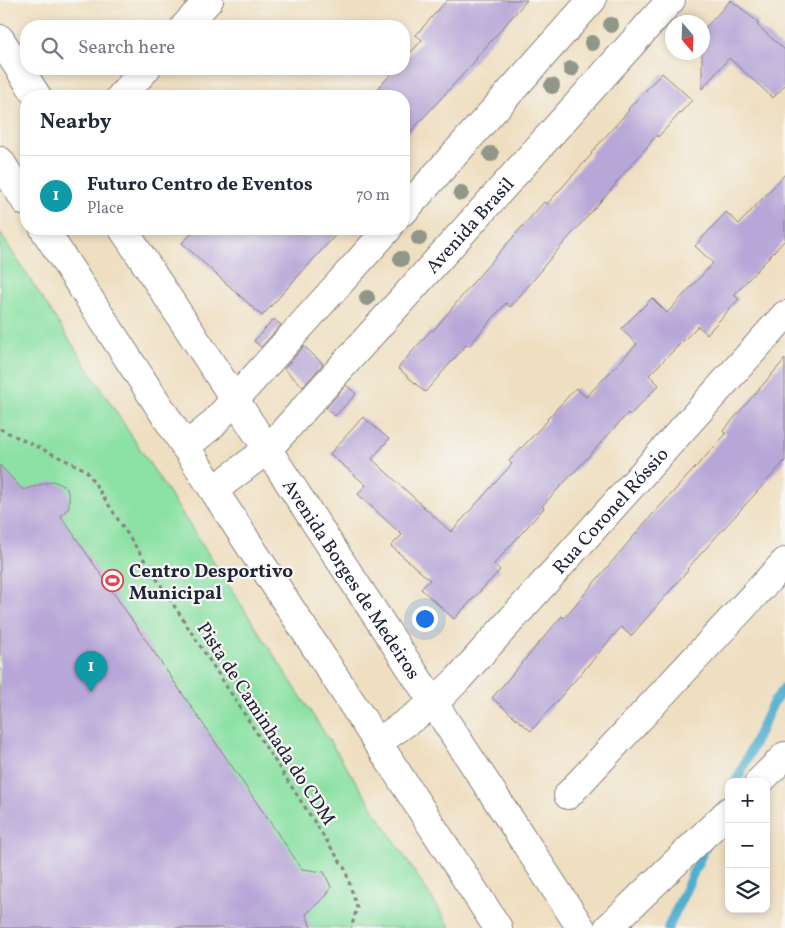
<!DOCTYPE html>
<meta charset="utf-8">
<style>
body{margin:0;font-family:Vollkorn,serif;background:#f2f2f3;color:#1f2937}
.controls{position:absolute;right:15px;bottom:15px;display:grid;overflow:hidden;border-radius:10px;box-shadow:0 2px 8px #0003}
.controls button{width:45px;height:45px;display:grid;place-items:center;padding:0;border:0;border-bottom:1px solid #e0e1e3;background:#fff;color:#1f2937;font:25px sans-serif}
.compass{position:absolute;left:665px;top:15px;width:45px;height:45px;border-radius:50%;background:#fff;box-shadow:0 2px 8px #0003;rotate:161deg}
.you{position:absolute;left:424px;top:618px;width:18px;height:18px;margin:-12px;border:4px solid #fff;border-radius:50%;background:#1a73e8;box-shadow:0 0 0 8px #1a73e833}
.badge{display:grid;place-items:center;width:32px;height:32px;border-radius:50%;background:#111827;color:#fff;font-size:16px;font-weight:700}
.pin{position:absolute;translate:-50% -41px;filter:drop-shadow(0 1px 2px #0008)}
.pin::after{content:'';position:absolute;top:26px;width:18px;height:15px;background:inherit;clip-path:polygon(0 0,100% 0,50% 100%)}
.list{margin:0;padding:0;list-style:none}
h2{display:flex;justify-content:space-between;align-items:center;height:65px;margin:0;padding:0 20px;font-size:21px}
h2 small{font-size:16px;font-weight:400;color:#747a83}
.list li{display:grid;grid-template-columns:32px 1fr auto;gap:15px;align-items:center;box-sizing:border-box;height:80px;padding:0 20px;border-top:1px solid #e0e1e3}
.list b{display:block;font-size:19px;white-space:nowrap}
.list p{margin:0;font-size:16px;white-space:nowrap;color:#747a83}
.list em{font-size:16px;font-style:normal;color:#747a83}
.icon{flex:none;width:28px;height:28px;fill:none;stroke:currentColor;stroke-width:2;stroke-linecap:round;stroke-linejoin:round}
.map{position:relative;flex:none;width:785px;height:928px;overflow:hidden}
.search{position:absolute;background:#fff;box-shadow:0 2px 8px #0003;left:20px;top:20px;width:390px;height:55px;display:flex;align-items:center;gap:12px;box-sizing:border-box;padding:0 18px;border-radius:20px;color:#747a83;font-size:19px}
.panel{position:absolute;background:#fff;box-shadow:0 2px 8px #0003;left:20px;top:90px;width:390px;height:145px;border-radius:20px}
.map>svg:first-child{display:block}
.garden{fill:#8ce1a4;stroke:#578270}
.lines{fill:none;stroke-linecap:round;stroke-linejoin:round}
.stream{stroke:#50afcf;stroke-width:10}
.building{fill:#b7a6d7}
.minor-casing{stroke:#88807e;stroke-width:30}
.major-casing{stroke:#88807e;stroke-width:30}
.path{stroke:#88807e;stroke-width:3;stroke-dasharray:4 4;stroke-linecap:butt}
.minor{stroke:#fff;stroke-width:28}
.major{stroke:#fff;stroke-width:28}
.tree{fill:#909688}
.labels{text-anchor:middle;stroke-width:4.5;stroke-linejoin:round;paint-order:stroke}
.street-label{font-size:19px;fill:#22223b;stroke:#f6f6f2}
.poi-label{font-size:19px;font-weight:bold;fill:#22223b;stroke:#f6f6f2;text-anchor:start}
</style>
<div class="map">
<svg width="785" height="928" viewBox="0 0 785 928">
<rect width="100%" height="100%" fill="#f6f6f2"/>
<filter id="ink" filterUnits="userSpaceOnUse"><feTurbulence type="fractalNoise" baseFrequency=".02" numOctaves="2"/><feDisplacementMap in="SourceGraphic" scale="10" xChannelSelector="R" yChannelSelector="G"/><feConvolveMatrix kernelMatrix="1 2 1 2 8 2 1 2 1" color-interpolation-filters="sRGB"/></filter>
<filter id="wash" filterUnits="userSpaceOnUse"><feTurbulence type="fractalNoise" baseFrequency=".0096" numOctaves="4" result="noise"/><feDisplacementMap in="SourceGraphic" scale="20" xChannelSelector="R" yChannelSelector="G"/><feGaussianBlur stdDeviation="1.12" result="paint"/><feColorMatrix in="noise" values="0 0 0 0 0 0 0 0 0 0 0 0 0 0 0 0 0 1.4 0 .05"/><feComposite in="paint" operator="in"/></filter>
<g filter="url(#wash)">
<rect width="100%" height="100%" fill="#efdfc1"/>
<polygon class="garden" points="0,233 451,928 0,928"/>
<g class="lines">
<g class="stream">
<polyline points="736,782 773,703 785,687"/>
<polyline points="668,928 706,845"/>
</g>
</g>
<g id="blocks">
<g class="building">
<polygon points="447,0 527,0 476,58 477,59 404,139 404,96 370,96 396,69 404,69 404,60 422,40 416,35"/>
<polygon points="731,0 759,23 757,25 785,50 785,85 773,98 729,58 702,89 702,31"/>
<polygon points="662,73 692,100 658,137 657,135 615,184 616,184 541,269 542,270 510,307 506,303 469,346 467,344 425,392 398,368 431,330 433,331 477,278 544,202 547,204 592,154 591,153 629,110 628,109"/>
<polygon points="785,174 785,240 734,295 739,299 707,334 698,326 649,375 659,385 630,415 628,413 579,467 542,506 544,508 494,564 500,570 454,619 421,589 430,580 391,546 402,535 358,494 366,485 330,454 363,417 389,439 372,459 451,532 512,464 509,461 548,420 547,419 576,388 586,397 637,344 621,329 652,298 667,313 713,263 695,246 726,212 739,224"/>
<polygon points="196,229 341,229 262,316 182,243"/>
<polygon points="274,319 281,325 261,347 254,341"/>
<polygon points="304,346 323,364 303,387 284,369"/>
<polygon points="785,359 785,461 687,569 688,570 631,636 621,627 531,731 492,698 562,616 564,618 644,524 726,434 723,431"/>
<polygon points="346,385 356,394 335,416 326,408"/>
<polygon points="0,465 23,490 53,481 66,487 69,496 69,507 61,516 302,869 324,872 331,887 327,895 306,914 311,928 0,928"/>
</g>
</g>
</g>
<g filter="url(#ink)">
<use href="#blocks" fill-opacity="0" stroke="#88807e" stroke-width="1"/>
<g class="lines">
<defs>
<g id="minor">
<polyline points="185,26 209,0"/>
<polyline points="121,96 146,69"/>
<polyline points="404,211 592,0"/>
<polyline points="185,447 211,426 388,229"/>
<path id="s1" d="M214,490L268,449L671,0"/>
<path id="s2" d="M434,703L458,679L785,315"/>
<polyline points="759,782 785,756"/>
<polyline points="568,795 785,562"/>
<polyline points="608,928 729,811"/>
</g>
<g id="major">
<polyline points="0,39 37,96"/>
<polyline points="0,161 26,202"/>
<polyline points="44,229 498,928"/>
<path id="s3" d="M123,229L581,928"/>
<polyline points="377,743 434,703"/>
</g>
</defs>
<use href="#minor" class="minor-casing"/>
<use href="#major" class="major-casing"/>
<polyline class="path" points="0,429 86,470 345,869 357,908 351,928"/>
<use href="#minor" class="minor"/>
<use href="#major" class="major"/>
</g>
<g class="tree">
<circle cx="611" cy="25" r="8"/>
<circle cx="592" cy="43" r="8"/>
<circle cx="571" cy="69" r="8"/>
<circle cx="552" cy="86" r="8"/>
<circle cx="491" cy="154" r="8"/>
<circle cx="461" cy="193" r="8"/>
<circle cx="419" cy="238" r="8"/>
<circle cx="401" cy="259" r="8"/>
<circle cx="367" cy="298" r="8"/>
</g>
</g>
<defs>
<symbol id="stadium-ring" viewBox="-11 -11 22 22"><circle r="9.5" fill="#f6f6f2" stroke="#d1495b" stroke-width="1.5"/><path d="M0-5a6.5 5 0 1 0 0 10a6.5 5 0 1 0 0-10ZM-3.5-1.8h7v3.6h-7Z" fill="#d1495b"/></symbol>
</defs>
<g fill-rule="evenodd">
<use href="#stadium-ring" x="100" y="568" width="25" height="25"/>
</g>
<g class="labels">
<g class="street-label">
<text dy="7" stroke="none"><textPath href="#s1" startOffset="369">Avenida Brasil</textPath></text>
<text dy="7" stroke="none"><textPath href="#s2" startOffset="261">Rua Coronel Róssio</textPath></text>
<text dy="7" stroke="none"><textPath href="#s3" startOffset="418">Avenida Borges de Medeiros</textPath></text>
<text transform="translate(267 723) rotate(57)" y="7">Pista de Caminhada do CDM</text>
</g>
<g class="poi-label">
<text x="129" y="577">Centro Desportivo<tspan x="129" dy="22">Municipal</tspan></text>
</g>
</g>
</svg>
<div class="controls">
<button>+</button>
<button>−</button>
<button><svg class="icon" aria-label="layers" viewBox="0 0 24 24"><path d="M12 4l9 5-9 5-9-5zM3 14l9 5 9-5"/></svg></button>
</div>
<svg class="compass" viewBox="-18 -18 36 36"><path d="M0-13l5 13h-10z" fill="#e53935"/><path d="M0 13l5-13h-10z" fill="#747a83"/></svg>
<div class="you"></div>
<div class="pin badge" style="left:91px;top:692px;background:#0f9aa8">1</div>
<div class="search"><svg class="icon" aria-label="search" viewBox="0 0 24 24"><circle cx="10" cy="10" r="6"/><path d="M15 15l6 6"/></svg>Search here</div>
<section class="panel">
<h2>Nearby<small></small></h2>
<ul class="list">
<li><span class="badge" style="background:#0f9aa8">1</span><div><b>Futuro Centro de Eventos</b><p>Place</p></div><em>70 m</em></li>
</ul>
</section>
</div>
